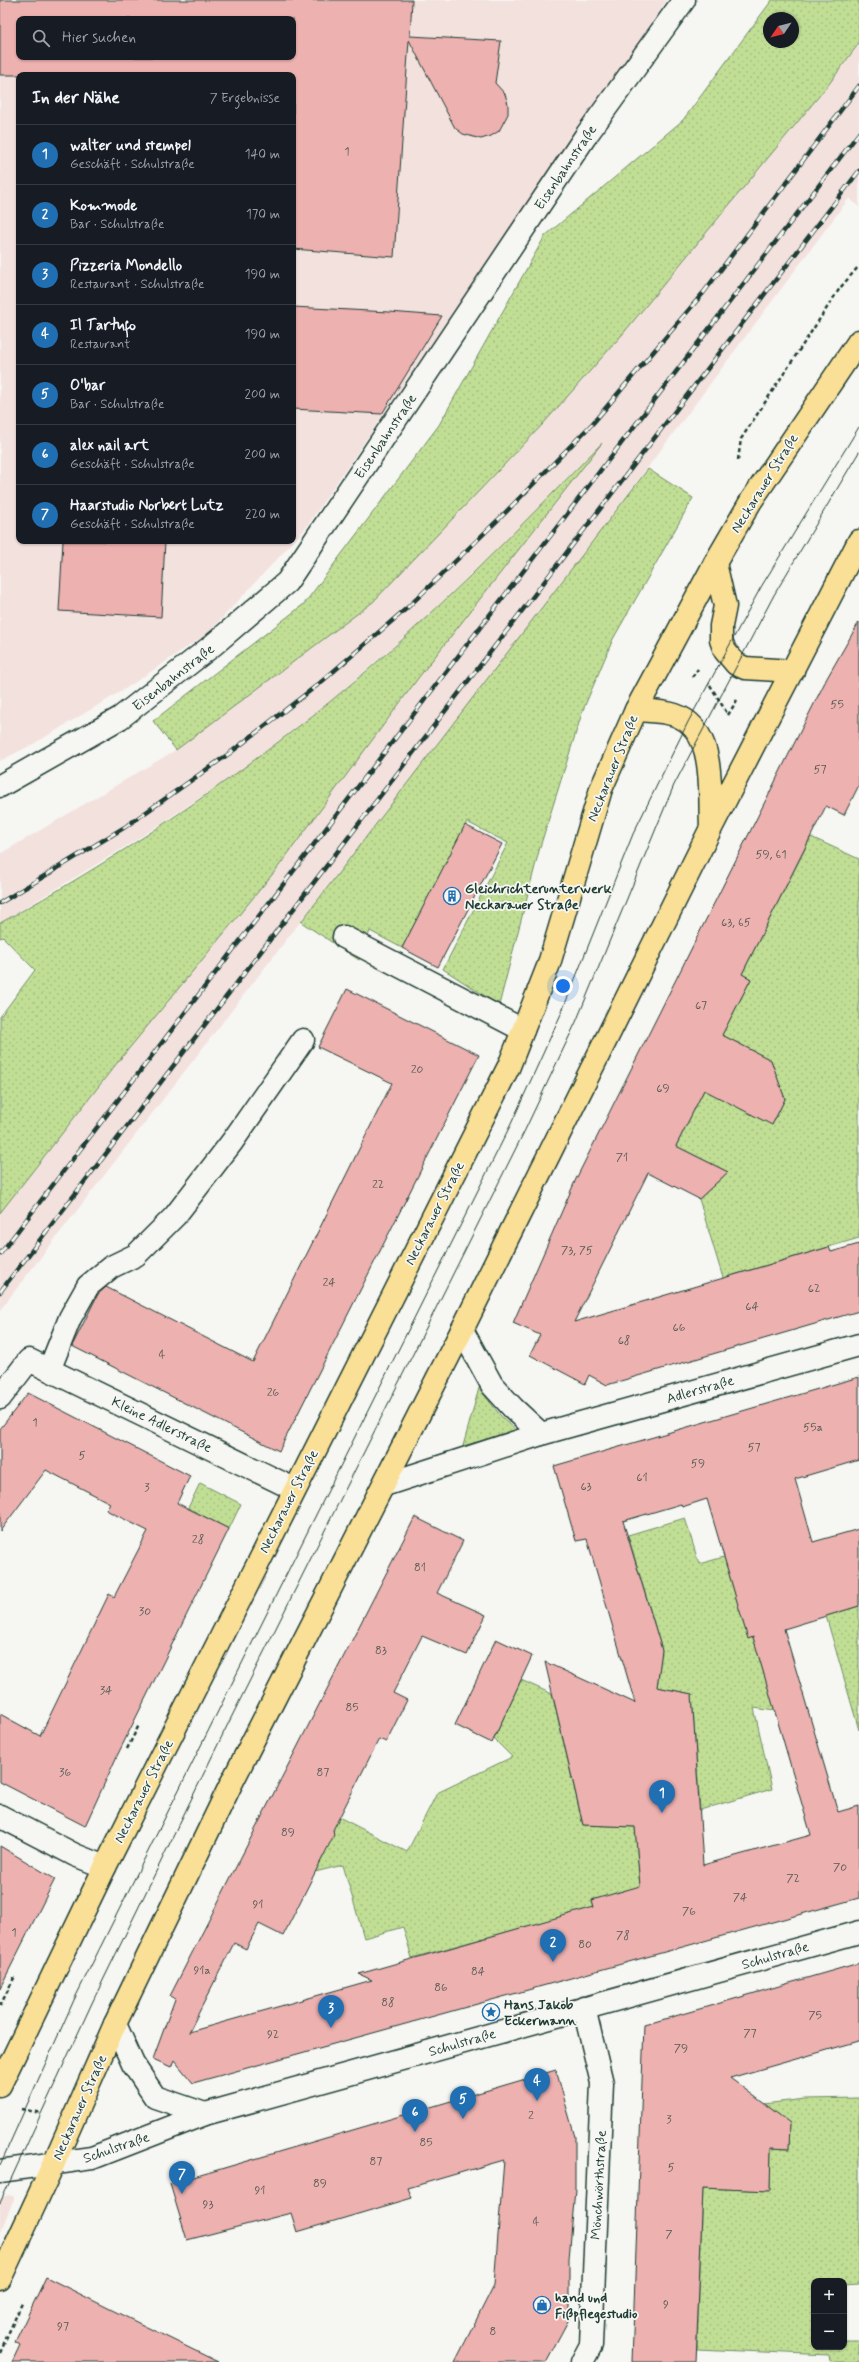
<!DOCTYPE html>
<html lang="de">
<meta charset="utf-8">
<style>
body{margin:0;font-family:Mynerve,sans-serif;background:#242831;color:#f1f3f6}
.controls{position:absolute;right:12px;bottom:12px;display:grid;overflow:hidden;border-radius:8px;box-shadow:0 1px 3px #0004}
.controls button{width:36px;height:36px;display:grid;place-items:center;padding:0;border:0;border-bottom:1px solid #363941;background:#171b24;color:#f1f3f6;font:20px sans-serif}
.compass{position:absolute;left:763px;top:12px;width:36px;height:36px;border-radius:50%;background:#171b24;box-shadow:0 1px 3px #0004;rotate:235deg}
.you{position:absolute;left:563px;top:986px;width:14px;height:14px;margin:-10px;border:3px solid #fff;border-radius:50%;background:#1a73e8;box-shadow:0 0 0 6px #1a73e833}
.badge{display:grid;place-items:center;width:26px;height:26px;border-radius:50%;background:#1f6fb2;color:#fff;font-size:13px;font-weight:700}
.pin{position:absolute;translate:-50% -33px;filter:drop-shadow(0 1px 2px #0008)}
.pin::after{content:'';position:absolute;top:21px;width:14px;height:12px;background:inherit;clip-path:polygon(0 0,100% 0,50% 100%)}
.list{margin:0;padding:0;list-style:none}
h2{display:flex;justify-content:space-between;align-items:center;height:52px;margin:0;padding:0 16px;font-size:17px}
h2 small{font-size:13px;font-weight:400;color:#9ea1a6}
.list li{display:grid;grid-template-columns:26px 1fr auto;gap:12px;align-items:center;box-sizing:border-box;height:60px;padding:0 16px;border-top:1px solid #363941}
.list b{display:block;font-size:15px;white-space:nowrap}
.list p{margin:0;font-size:13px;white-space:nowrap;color:#9ea1a6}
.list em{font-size:13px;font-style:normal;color:#9ea1a6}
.icon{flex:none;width:22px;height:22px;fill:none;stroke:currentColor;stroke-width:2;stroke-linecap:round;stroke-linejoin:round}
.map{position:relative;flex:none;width:859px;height:2362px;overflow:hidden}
.search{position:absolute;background:#171b24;box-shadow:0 1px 3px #0004;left:16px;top:16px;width:280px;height:44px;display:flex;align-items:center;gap:10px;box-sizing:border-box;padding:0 14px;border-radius:8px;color:#9ea1a6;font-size:15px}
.panel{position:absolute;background:#171b24;box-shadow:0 1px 3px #0004;left:16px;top:72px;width:280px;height:472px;border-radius:8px}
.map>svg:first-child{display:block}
.built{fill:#f3e1de;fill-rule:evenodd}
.grass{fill:url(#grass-dots);stroke:#708e64;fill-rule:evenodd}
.building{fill:#edb1b0;stroke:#1f3d34;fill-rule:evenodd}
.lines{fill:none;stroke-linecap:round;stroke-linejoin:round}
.minor-casing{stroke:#1f3d34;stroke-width:25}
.major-casing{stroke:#1f3d34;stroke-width:25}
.path{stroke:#1f3d34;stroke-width:2.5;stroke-dasharray:4 3;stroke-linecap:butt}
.minor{stroke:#f6f6f2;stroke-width:22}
.major{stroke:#fadf96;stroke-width:22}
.tram{stroke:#1f3d34;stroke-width:1}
.rail-casing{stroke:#1f3d34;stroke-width:4.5}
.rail{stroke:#f6f6f2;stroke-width:3;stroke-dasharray:9;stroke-linecap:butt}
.labels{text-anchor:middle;stroke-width:3.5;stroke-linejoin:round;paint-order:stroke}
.number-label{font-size:12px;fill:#525a53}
.street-label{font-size:14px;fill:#1f3d34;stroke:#f6f6f2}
.poi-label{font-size:14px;font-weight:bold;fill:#1f3d34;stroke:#f6f6f2;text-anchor:start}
</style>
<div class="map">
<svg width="859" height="2362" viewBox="0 0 859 2362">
<defs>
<pattern id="grass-dots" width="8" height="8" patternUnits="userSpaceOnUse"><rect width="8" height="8" fill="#c1de95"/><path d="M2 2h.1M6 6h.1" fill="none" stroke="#a5bf81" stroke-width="1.8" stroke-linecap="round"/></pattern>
</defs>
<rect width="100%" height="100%" fill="#f6f6f2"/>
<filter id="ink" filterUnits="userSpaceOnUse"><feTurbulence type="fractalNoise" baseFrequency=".025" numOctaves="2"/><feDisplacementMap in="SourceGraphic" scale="8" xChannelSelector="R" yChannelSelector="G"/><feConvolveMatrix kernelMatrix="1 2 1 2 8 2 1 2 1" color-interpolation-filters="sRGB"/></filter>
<g filter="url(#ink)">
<g class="built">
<path d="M0,0H667L305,529L208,633L125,689L35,743L0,761ZM19,19H293V57H19ZM19,75H293V541H19Z"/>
<polygon points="859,43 859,207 849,198 533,621 0,1310 0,1213 113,1068 276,870 419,677 598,447 515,532 419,624 333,699 242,770 133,842 0,923 0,854 176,750 621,336 829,84"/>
<polygon points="8,2195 13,2196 14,2199 0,2232 0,2199"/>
</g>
<g class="grass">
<path d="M772,0H859V43L829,84L621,336L543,424L373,602L176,750L153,721L304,604L439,425L545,236L683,120ZM769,18H793V42H769Z"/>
<path d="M602,443L419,677L276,870L113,1068L0,1213V1017L35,970L3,937L0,938V923C116,860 229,783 332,700C428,622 515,532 602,443Z"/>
<polygon points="648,469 693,498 613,639 583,710 540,847 499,1005 443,969 508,843 467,822 402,948 370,931 359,960 301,922"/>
<polygon points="811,837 859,859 859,1238 723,1278 699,1199 728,1172 676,1146 717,1064 772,1125 785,1099 771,1060 722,1035 751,979 742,974"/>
<polygon points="479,1388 500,1415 517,1431 463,1446"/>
<polygon points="200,1483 241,1504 229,1529 188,1508"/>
<polygon points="685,1518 699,1564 724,1557 748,1638 753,1637 775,1711 754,1708 772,1789 700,1810 692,1694 657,1687 662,1650 628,1535"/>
<polygon points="859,1606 859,1730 826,1616"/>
<polygon points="521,1680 552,1694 583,1825 635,1827 641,1898 603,1897 592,1900 596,1912 558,1918 412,1958 403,1927 364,1938 343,1865 315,1872 331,1813 407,1852 437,1793 512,1757 494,1739"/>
<polygon points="859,2098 859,2284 844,2285 844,2281 814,2281 814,2347 844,2347 844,2342 859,2342 859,2362 830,2362 829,2355 697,2349 703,2188 770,2191 771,2148 789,2149 764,2104 805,2099"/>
</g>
<g class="building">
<path d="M0,0H412L410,36L501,41L495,83L505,94L508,104V114L499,131L491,136L481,139L463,134L455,128L409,40L394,257L293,249V75H0ZM19,19H293V57H19Z"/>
<polygon points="293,307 389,312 442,316 382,414 293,409"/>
<polygon points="63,541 165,541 161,617 59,611"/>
<polygon points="859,622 859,785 844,815 826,806 742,974 751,979 722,1035 771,1060 785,1099 772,1125 704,1090 676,1146 728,1172 699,1199 648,1173 574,1322 829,1247 831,1252 859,1244 859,1311 607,1385 589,1375 585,1384 530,1355 540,1335 513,1323 576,1179 827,678"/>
<polygon points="465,825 502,844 438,967 402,948"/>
<polygon points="347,989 479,1055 279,1451 72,1346 98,1294 106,1287 253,1362 392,1083 318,1047"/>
<path d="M859,1377V1460L795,1479L813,1542L859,1529V1606L784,1629L838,1812L859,1806V1898L193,2083L174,2060L171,2067L153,2059L175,1999L170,1996L415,1517L463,1541L437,1593L486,1615L467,1655L422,1636L393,1693L407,1700L386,1742L379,1739L333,1830L334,1835L283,1936L259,1924L246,1949L234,1943L189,2032L372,1980L359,1974L594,1907L592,1900L640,1886L635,1827L583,1825L545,1662L635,1703L587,1539L576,1541L554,1466ZM707,1499L748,1639L753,1637L811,1835L703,1865L692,1694L657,1687L662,1650L623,1521L681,1504L682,1507Z"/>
<polygon points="28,1393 190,1476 177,1503 229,1529 117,1756 85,1826 0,1782 0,1714 40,1736 109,1594 114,1597 148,1531 106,1510 110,1503 46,1470 0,1531 0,1429"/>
<polygon points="496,1639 532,1656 492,1743 455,1725"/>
<polygon points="0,1846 55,1879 0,1988"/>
<polygon points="859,1963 859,2041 730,2078 790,2123 789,2149 771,2148 770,2191 703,2188 696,2362 632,2362 644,2025"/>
<polygon points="556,2070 575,2137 575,2189 569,2259 569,2319 546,2362 455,2362 494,2285 504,2160 408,2188 412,2198 297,2232 291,2213 187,2240 170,2184"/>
<polygon points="46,2277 112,2310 218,2362 12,2362 20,2345 15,2342"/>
</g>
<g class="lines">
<defs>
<g id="minor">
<polyline points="0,786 120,718 213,645 287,582 585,137 684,0"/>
<polyline points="344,937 523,1030"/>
<polyline points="462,1330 492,1385 513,1408 541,1434"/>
<polyline points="50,1368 70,1318 88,1286 111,1267 136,1255 175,1216 232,1142 303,1040"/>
<polyline points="0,1398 29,1360 294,1489"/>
<polyline points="384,1485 541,1434 859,1345"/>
<polyline points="0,1816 75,1855 105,1867"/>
<polyline points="115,2024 133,2064 155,2097 205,2114"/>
<polyline points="0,2171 92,2158 205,2114 859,1932"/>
<polyline points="582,2362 591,2345 602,2083 584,2008"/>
</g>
<g id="major">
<polyline points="715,563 725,606 721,626 721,640 725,651 736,664 745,668 793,671"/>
<path d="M636,710C649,711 663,711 675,715C717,729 709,792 711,827"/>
<polyline points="0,2085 105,1867 509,1066 549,964 601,789 636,710 715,563 751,501 859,341"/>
<polyline points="0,2279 53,2165 115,2024 232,1782 462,1330 711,828 859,541"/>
</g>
</defs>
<use href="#minor" class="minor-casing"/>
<use href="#major" class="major-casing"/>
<g class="path">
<polyline points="738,460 741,439 840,288 859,266"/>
<polyline points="692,677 698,669"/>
<polyline points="710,685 728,715 737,700"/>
<polyline points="127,1749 139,1725"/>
<polyline points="0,2006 15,1976"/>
<polyline points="21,2109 41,2113"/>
<polyline points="0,2352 23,2301"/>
</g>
<use href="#minor" class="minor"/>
<use href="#major" class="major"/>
<g class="tram">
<polyline points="0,2165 74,2000 511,1124 561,1014 633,834 688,722 761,587 859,427"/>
<polyline points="0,2203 92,2003 224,1732 525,1130 576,1022 674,785 774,595 859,452"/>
</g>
<defs>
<g id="rail">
<polyline points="0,903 125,827 230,753 320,683 407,608 501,517 593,423 704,292 859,86"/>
<polyline points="0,1254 859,133"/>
<polyline points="0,1292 859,171"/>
</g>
</defs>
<use href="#rail" class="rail-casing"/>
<use href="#rail" class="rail"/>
</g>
</g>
<defs>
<symbol id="building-ring" viewBox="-11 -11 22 22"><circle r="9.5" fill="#f6f6f2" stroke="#1f6fb2" stroke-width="1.5"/><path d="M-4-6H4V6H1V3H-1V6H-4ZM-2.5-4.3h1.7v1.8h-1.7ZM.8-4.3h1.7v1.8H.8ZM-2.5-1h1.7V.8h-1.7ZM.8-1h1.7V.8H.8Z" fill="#1f6fb2"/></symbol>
<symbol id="sight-ring" viewBox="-11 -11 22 22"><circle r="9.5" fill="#f6f6f2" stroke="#1f6fb2" stroke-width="1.5"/><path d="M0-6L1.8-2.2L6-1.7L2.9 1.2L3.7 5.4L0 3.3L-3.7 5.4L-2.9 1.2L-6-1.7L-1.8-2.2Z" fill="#1f6fb2"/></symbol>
<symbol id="shop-ring" viewBox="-11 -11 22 22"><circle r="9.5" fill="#f6f6f2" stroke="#1f6fb2" stroke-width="1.5"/><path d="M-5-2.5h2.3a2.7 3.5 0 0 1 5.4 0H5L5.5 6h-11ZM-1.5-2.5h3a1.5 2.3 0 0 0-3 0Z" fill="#1f6fb2"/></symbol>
</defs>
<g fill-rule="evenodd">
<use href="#building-ring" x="442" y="886" width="20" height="20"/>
<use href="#sight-ring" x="481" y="2002" width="20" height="20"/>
<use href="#shop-ring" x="532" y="2295" width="20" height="20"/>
</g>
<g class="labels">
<g class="number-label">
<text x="347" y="155">1</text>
<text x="837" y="708">55</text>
<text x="820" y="773">57</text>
<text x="771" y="858">59, 61</text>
<text x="736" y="926">63, 65</text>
<text x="701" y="1009">67</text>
<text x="417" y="1073">20</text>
<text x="663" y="1092">69</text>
<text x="622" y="1161">71</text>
<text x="378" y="1188">22</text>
<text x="577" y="1254">73, 75</text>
<text x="329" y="1286">24</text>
<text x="814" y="1292">62</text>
<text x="752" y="1310">64</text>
<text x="679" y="1331">66</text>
<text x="624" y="1344">68</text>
<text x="162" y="1358">4</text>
<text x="273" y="1396">26</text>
<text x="35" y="1426">1</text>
<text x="813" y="1431">55a</text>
<text x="754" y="1451">57</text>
<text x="82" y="1459">5</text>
<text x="698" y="1467">59</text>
<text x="642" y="1481">61</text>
<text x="586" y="1490">63</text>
<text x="147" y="1491">3</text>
<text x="198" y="1543">28</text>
<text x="420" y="1571">81</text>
<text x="145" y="1615">30</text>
<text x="381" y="1654">83</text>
<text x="106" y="1694">34</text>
<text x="352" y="1711">85</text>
<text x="65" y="1776">36</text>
<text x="323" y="1776">87</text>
<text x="288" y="1836">89</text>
<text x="840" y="1871">70</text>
<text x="793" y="1882">72</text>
<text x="740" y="1901">74</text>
<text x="258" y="1908">91</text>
<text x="689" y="1915">76</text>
<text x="14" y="1936">1</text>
<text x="623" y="1939">78</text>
<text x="585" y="1948">80</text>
<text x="202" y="1974">91a</text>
<text x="478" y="1975">84</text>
<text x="441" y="1991">86</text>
<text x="388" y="2006">88</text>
<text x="815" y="2019">75</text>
<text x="750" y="2037">77</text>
<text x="273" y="2038">92</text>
<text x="681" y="2052">79</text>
<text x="531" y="2119">2</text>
<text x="669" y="2123">3</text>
<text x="426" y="2146">85</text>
<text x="376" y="2165">87</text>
<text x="671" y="2171">5</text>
<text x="320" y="2187">89</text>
<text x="260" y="2194">91</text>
<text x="208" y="2208">93</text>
<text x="536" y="2225">4</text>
<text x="669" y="2238">7</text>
<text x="666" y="2308">9</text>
<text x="63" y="2330">97</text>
<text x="493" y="2335">8</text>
</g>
<g class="street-label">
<text transform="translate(565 167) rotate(-56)" y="5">Eisenbahnstraße</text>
<text transform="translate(385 436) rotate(-56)" y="5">Eisenbahnstraße</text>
<text transform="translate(764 483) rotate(-58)" y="5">Neckarauer Straße</text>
<text transform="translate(173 677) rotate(-38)" y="5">Eisenbahnstraße</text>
<text transform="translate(612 768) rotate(-68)" y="5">Neckarauer Straße</text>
<text transform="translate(434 1213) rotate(-63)" y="5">Neckarauer Straße</text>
<text transform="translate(700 1389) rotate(-16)" y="5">Adlerstraße</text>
<text transform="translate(162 1424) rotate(26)" y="5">Kleine Adlerstraße</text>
<text transform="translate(288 1501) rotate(-63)" y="5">Neckarauer Straße</text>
<text transform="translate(143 1791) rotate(-63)" y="5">Neckarauer Straße</text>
<text transform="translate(775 1955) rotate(-16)" y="5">Schulstraße</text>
<text transform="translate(462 2042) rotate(-16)" y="5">Schulstraße</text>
<text transform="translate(79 2107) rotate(-66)" y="5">Neckarauer Straße</text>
<text transform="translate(116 2147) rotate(-19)" y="5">Schulstraße</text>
<text transform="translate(598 2185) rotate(-87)" y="5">Mönchwörthstraße</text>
</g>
<g class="poi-label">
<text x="465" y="893">Gleichrichterunterwerk<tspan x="465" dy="16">Neckarauer Straße</tspan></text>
<text x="504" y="2009">Hans Jakob<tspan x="504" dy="16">Eckermann</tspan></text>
<text x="555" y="2302">hand und<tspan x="555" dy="16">Fißpflegestudio</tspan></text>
</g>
</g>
</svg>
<div class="controls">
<button>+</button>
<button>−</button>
</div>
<svg class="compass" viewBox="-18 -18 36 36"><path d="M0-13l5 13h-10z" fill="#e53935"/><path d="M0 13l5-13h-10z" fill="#9ea1a6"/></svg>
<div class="you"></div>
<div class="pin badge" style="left:662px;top:1813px">1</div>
<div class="pin badge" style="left:553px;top:1962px">2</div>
<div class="pin badge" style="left:331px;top:2028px">3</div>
<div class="pin badge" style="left:537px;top:2101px">4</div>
<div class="pin badge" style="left:463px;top:2119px">5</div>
<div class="pin badge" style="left:415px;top:2132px">6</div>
<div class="pin badge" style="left:182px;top:2194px">7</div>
<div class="search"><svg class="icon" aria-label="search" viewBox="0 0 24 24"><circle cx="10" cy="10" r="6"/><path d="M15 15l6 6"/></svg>Hier suchen</div>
<section class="panel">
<h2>In der Nähe<small>7 Ergebnisse</small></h2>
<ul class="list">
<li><span class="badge">1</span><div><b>walter und stempel</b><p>Geschäft · Schulstraße</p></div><em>140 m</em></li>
<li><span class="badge">2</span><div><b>Kommode</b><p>Bar · Schulstraße</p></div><em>170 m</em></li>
<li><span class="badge">3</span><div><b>Pizzeria Mondello</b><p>Restaurant · Schulstraße</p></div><em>190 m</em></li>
<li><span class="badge">4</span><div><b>Il Tartufo</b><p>Restaurant</p></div><em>190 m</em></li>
<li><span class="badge">5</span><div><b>O'bar</b><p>Bar · Schulstraße</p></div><em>200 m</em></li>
<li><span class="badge">6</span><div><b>alex nail art</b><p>Geschäft · Schulstraße</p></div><em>200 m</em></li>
<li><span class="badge">7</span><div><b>Haarstudio Norbert Lutz</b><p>Geschäft · Schulstraße</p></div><em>220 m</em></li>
</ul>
</section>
</div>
